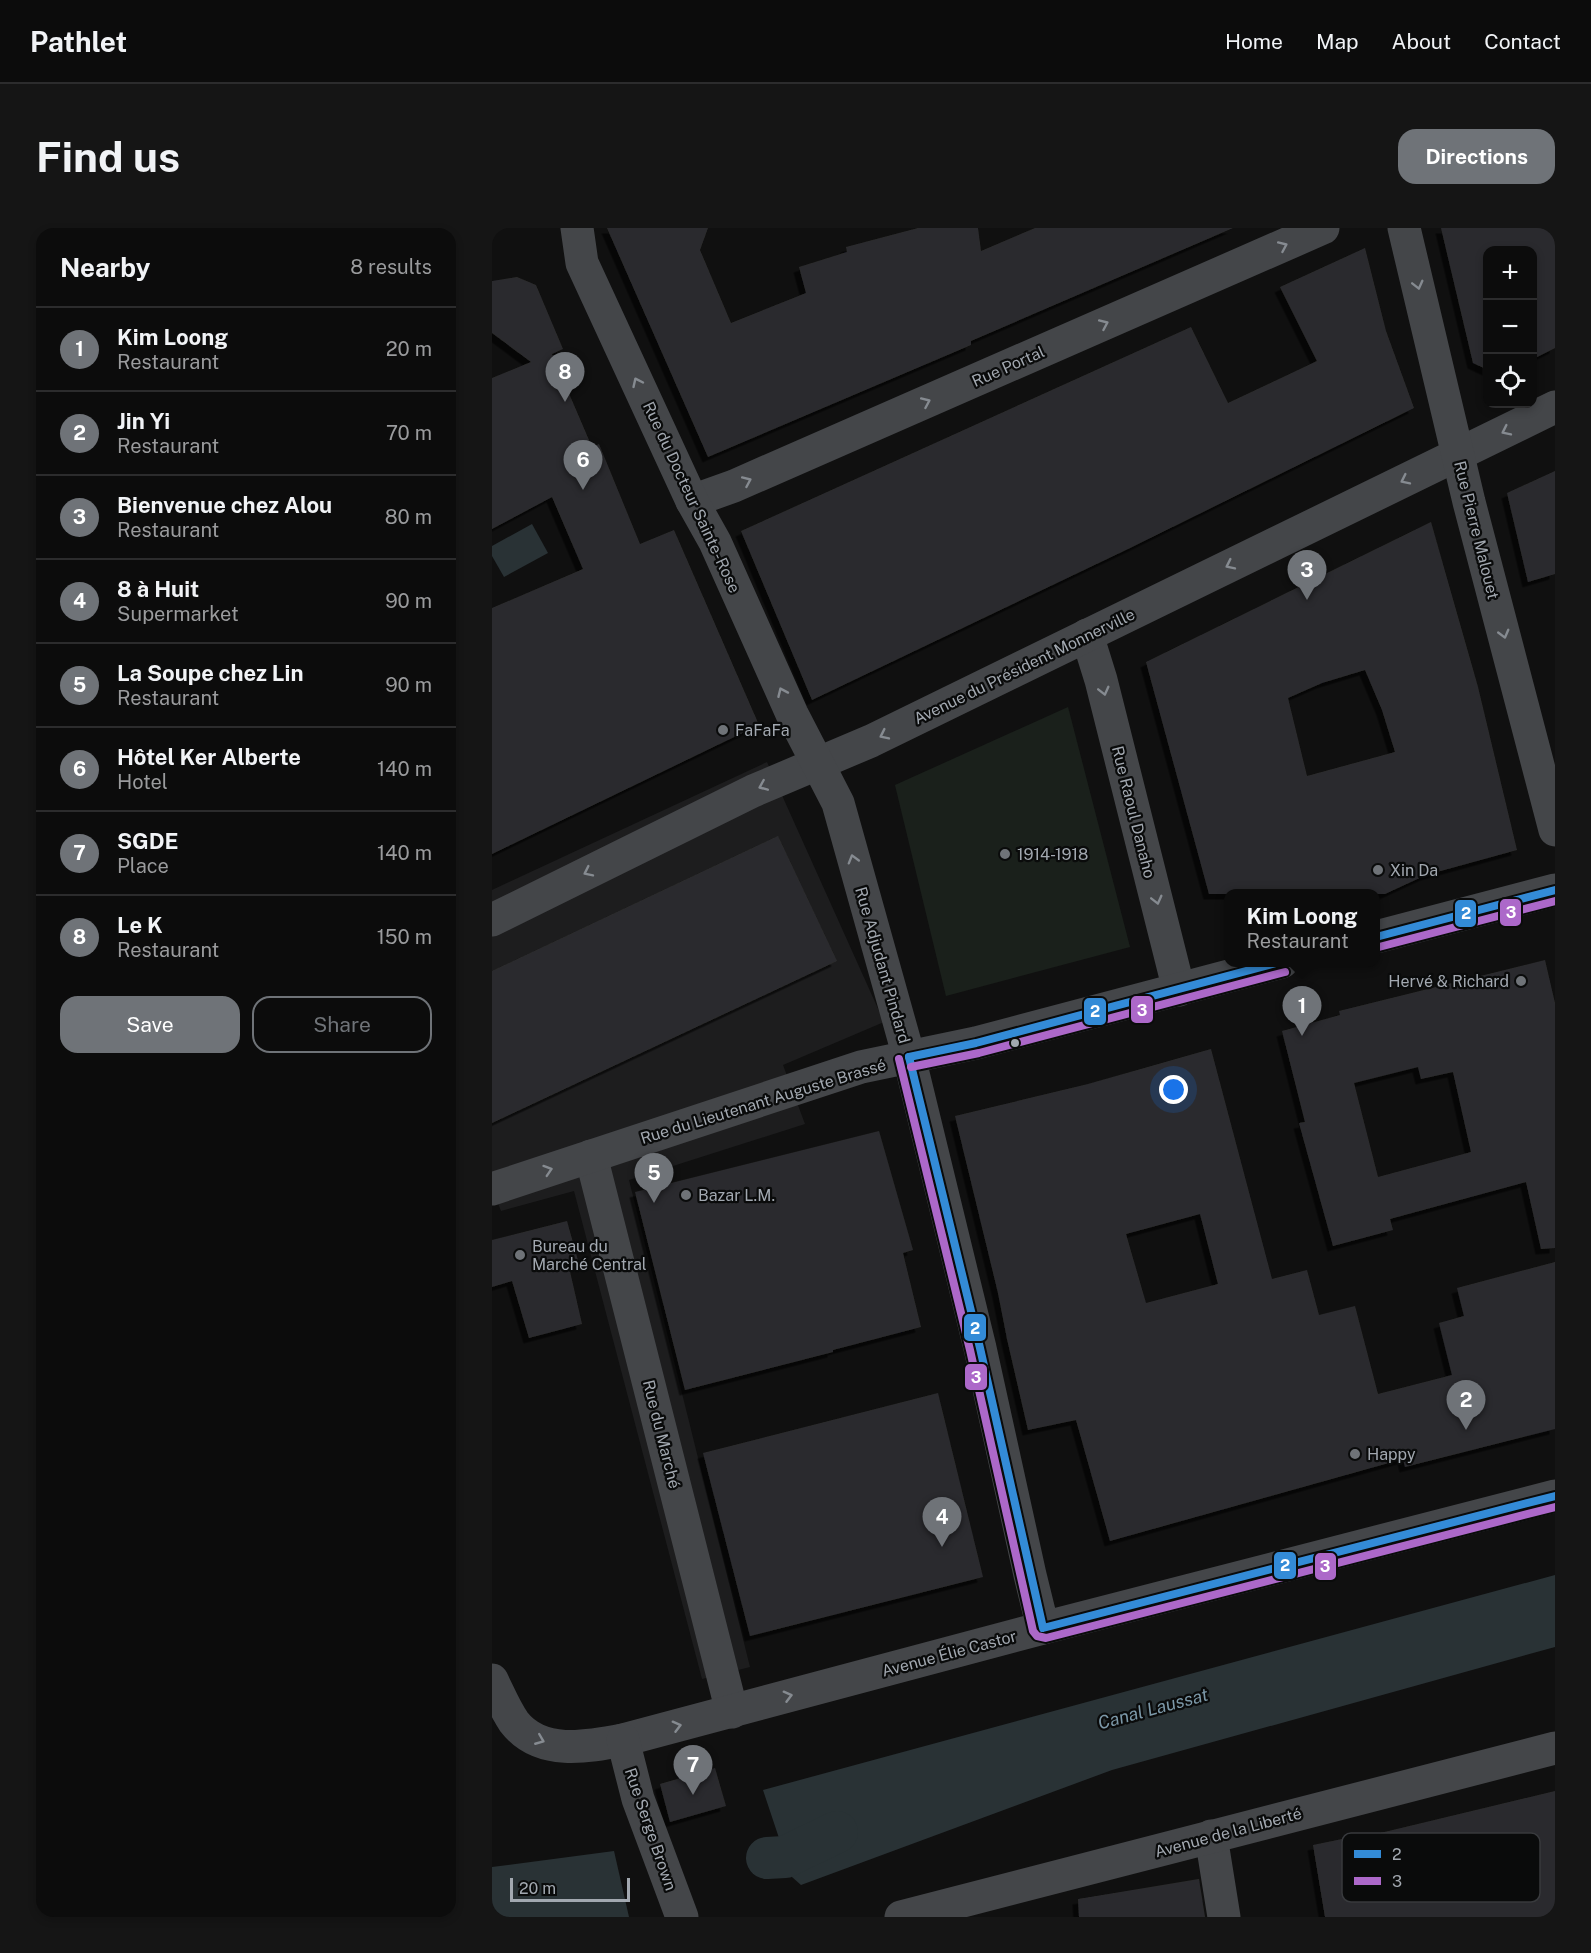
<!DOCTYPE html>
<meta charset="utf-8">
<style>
body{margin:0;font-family:"Public Sans",sans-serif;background:#151515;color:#f1f3f6}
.controls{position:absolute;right:18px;top:18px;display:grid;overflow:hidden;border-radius:12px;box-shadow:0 3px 9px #0003}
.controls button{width:54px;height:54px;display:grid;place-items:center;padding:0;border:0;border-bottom:2px solid #2c2c2d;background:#0c0c0c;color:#f1f3f6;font:30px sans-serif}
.scale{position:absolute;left:18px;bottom:15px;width:120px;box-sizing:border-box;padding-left:6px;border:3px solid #a2a8b0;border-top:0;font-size:16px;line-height:21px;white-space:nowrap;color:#a2a8b0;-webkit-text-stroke:4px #0a0b0b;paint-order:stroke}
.you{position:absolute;left:682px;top:862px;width:21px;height:21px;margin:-15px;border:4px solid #fff;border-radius:50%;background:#1a73e8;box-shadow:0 0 0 9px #1a73e833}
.badge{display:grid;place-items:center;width:39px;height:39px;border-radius:50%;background:#6f7378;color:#fff;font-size:20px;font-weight:700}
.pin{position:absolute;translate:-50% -50px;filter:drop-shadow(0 2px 3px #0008)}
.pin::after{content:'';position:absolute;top:32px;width:21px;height:18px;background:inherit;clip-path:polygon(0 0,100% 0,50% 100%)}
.popup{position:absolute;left:732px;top:661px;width:156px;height:78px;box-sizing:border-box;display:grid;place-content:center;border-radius:12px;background:#0c0c0c;filter:drop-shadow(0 2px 4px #0005);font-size:20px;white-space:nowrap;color:#9a9b9d}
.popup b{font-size:22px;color:#f1f3f6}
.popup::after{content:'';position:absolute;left:50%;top:100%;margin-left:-12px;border:12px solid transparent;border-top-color:#0c0c0c}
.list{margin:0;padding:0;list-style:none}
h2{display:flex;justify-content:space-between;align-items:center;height:78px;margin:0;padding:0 24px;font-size:26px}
h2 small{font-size:20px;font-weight:400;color:#9a9b9d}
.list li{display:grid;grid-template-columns:39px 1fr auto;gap:18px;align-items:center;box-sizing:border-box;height:84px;padding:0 24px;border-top:2px solid #2c2c2d}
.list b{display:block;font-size:22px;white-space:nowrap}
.list p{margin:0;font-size:20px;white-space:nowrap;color:#9a9b9d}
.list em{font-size:20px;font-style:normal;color:#9a9b9d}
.actions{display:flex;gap:12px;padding:18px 24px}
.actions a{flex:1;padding:14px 0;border:2px solid #6f7378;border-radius:18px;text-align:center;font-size:21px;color:#6f7378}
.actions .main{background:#6f7378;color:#fff}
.icon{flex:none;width:33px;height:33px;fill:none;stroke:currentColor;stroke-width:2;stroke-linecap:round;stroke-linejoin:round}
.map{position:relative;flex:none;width:1063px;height:1689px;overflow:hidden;border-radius:18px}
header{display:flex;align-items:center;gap:36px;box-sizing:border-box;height:84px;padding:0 30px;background:#0c0c0c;border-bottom:2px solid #2c2c2d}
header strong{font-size:28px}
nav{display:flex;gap:33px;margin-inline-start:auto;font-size:21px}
.intro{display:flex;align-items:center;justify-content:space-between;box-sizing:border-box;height:144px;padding:0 36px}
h1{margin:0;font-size:42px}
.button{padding:15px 27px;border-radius:18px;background:#6f7378;color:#fff;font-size:21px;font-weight:700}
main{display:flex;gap:36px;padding:0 36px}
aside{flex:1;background:#0c0c0c;border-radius:18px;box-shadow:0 3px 9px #0003}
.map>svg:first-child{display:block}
.built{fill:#1d1d1e}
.green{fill:#1a201b}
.water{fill:#293235}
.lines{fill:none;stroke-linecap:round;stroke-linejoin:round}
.canal{stroke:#293235;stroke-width:42}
.building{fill:#2c2c2d;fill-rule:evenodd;filter:url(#shadow)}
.pedestrian{stroke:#444649;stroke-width:33}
.minor{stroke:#444649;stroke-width:33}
.tertiary{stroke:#444649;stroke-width:33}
.bus-1-casing{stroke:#0a0b0b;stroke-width:12}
.bus-2-casing{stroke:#0a0b0b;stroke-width:12}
.bus-1{stroke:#338bd7;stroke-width:8}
.bus-2{stroke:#ac68c9;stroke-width:8}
.oneway{stroke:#868b91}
.poi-dot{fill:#6f7378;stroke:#0a0b0b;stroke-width:2}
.bus-dot{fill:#a2a8b0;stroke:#0a0b0b;stroke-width:2}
.labels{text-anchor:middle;stroke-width:4.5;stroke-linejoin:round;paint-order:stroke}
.street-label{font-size:16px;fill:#a2a8b0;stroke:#0a0b0b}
.poi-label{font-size:16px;fill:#a2a8b0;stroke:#0a0b0b;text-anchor:start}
.water-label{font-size:18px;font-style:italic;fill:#7c98a8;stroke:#0a0b0b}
.key{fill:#0a0b0b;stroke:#383a3d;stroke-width:1.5}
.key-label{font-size:16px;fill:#a2a8b0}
.line-badge{stroke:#0a0b0b;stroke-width:2}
.badge-label{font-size:16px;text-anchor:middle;font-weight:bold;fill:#fff}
</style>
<header>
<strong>Pathlet</strong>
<nav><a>Home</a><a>Map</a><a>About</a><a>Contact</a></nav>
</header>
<div class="intro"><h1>Find us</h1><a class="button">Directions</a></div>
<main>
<aside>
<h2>Nearby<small>8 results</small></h2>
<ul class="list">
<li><span class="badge">1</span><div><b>Kim Loong</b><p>Restaurant</p></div><em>20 m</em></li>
<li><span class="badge">2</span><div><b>Jin Yi</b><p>Restaurant</p></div><em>70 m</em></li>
<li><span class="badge">3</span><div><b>Bienvenue chez Alou</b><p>Restaurant</p></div><em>80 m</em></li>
<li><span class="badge">4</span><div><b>8 à Huit</b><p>Supermarket</p></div><em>90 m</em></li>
<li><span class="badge">5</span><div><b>La Soupe chez Lin</b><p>Restaurant</p></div><em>90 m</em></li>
<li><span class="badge">6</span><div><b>Hôtel Ker Alberte</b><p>Hotel</p></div><em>140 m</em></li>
<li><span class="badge">7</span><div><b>SGDE</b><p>Place</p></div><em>140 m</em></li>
<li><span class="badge">8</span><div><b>Le K</b><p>Restaurant</p></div><em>150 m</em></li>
</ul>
<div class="actions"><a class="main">Save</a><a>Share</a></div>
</aside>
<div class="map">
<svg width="1063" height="1689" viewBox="0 0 1063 1689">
<defs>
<filter id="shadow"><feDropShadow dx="-5.5" dy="5.5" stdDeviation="0" flood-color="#0009"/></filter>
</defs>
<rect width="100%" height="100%" fill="#101010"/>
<polygon class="built" points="275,534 392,794 291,837 313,896 137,952 258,1439 210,1451 82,963 9,983 0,960 0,662"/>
<polygon class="green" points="576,479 638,719 454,768 403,557"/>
<g class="water">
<polygon points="40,296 56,325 12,349 0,328 0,318"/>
<polygon points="1063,1347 1063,1419 620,1542 309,1657 300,1649 271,1562"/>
<polygon points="122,1623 137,1689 0,1689 0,1639"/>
</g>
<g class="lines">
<polyline class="canal" points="275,1630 293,1629 345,1604"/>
</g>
<g class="building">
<polygon points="115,0 216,0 208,22 239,95 314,65 307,39 355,24 354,19 426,0 486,0 489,23 543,0 741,0 479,113 479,117 216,229"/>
<polygon points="949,0 1063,0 1063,120 1041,131 1041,22 996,22 996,142 981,135"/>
<polygon points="873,20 894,103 922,180 636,321 320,472 249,303 699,99 736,175 825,133 788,59"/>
<polygon points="25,49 44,57 71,121 60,126 100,219 107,216 148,316 182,302 267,497 0,626 0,380 91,341 60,269 0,301 0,150 39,134 0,105 0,53"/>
<polygon points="1063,243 1063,346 1036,354 1015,265"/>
<path d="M939,294L986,459L1025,622L934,647L893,666H717L654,434ZM873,442L890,482L903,524L815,548L796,470L830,455Z"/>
<polygon points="286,608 345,733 0,895 0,743"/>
<path d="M1053,732L1063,775V1020L1049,1021L1034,954L898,991L901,1002L841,1018L807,895L813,894L790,803L848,787L847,783ZM926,839L929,851L961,844L979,924L886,949L862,855Z"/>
<path d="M719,821L780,1051L815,1042L827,1087L863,1078L886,1166L960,1147L947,1095L972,1088L965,1060L1063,1034V1201L913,1239L911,1231L618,1313L584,1192L536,1202L515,1111L506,1065L463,888L596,856ZM708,986L726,1056L654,1075L634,1006Z"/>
<polygon points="387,903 421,1022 411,1025 429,1099 341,1122 341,1124 193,1162 143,964"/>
<polygon points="75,993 87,1036 77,1039 90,1096 37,1110 20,1053 0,1059 0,1012"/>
<polygon points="446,1165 491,1349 258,1408 211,1225"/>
<polygon points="223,1540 234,1578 178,1594 168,1556"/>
<polygon points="1063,1563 1063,1689 833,1689 821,1617 879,1605 880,1607"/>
<polygon points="707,1651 713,1689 587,1689 586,1671"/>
</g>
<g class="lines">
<polyline class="pedestrian" points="719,1608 732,1689"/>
<g class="minor">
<polyline points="200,273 242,258 831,0"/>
<polyline points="595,407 609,452 687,762"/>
<polyline points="0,692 261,563 379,513 1063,179"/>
<polyline points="884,709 1063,662"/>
<polyline points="99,928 240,1484"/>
<polyline points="0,961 369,839 484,815 790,734"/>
<path d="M0,1452C7,1466 13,1481 22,1494C48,1528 95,1519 131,1512L551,1400"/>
<polyline points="131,1512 146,1571 190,1689"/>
<polyline points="409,1689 1063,1520"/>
</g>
<g class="tertiary">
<polyline points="85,0 90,35 200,273 223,314 300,486 346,575 417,829 488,1120 538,1347 551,1400 1063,1268"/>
<polyline points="912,0 977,274 1063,602"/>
</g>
<defs>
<g id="bus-1">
<polyline points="884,709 1063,662"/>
<polyline points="417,829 488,1120 551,1400 1063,1268"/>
<polyline points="417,829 484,815 788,734"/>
</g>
<g id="bus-2">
<polyline points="887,719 1063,673"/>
<polyline points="407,831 478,1122 541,1403 545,1408 554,1410 1063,1279"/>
<polyline points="419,839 487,825 793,744"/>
</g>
</defs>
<use href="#bus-1" class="bus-1-casing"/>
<use href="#bus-2" class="bus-2-casing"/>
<use href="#bus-1" class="bus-1"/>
<use href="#bus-2" class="bus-2"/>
</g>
<defs><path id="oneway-chevron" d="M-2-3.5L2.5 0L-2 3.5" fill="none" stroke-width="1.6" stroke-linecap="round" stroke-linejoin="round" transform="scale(1.5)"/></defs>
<g class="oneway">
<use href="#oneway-chevron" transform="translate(791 18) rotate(-24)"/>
<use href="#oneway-chevron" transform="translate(926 57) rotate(76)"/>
<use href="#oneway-chevron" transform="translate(612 96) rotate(-24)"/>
<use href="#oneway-chevron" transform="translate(145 154) rotate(-115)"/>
<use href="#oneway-chevron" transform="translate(434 174) rotate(-24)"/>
<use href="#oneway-chevron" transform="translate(1014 203) rotate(154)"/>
<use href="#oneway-chevron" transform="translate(913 252) rotate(154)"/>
<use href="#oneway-chevron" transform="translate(255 253) rotate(-24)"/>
<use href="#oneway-chevron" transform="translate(738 337) rotate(154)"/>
<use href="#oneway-chevron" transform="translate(1012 406) rotate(75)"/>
<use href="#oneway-chevron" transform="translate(612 463) rotate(76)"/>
<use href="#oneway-chevron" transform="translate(290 464) rotate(-114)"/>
<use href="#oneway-chevron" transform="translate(392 507) rotate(154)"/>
<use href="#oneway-chevron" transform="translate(271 558) rotate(157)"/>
<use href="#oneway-chevron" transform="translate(361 631) rotate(-106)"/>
<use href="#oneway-chevron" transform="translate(96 644) rotate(154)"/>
<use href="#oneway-chevron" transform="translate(665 672) rotate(76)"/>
<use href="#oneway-chevron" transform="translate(56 942) rotate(-18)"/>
<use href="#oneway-chevron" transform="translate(296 1468) rotate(-15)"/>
<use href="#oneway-chevron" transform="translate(185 1498) rotate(-15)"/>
<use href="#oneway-chevron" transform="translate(48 1512) rotate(22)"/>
</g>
<g class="poi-dot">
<circle cx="231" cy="502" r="6"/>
<circle cx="513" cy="626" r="6"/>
<circle cx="886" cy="642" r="6"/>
<circle cx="1029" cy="753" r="6"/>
<circle cx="194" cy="967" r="6"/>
<circle cx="28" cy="1027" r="6"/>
<circle cx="863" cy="1226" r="6"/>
</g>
<circle class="bus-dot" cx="523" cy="815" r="5"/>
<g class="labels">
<g class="street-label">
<text transform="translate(516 138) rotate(-24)" y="6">Rue Portal</text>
<text transform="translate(200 269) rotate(65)" y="6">Rue du Docteur Sainte-Rose</text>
<text transform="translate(985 302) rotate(76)" y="6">Rue Pierre Malouet</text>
<text transform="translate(532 438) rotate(-26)" y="6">Avenue du Président Monnerville</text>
<text transform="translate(642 584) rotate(76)" y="6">Rue Raoul Danaho</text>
<text transform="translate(391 737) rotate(74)" y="6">Rue Adjudant Pindard</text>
<text transform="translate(271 873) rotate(-17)" y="6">Rue du Lieutenant Auguste Brassé</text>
<text transform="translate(170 1206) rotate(76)" y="6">Rue du Marché</text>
<text transform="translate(457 1425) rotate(-15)" y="6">Avenue Élie Castor</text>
<text transform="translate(159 1601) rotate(71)" y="6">Rue Serge Brown</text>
<text transform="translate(736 1604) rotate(-15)" y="6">Avenue de la Liberté</text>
</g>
<g class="poi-label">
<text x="243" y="508">FaFaFa</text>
<text x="525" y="632">1914-1918</text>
<text x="898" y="648">Xin Da</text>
<text x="1017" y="759" text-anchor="end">Hervé &amp; Richard</text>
<text x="206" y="973">Bazar L.M.</text>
<text x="40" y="1024">Bureau du<tspan x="40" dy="18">Marché Central</tspan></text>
<text x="875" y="1232">Happy</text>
</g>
<g class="water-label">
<text transform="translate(661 1481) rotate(-15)" y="6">Canal Laussat</text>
</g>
</g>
<rect x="850" y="1605" width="198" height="69" rx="9" class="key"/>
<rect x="862" y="1622" width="27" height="8" fill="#338bd7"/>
<rect x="862" y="1649" width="27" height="8" fill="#ac68c9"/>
<g class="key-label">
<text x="900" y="1632">2</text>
<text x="900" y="1659">3</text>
</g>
<g class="line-badge">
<rect x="1007" y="670" width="23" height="29" rx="6" fill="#ac68c9"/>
<rect x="962" y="671" width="23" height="29" rx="6" fill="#338bd7"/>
<rect x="638" y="767" width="24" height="29" rx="6" fill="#ac68c9"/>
<rect x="591" y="769" width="24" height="29" rx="6" fill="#338bd7"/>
<rect x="471" y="1085" width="24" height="29" rx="6" fill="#338bd7"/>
<rect x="472" y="1135" width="24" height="28" rx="6" fill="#ac68c9"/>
<rect x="781" y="1323" width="24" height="29" rx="6" fill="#338bd7"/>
<rect x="822" y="1324" width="23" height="29" rx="6" fill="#ac68c9"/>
</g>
<g class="badge-label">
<text x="1019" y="690">3</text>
<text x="974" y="691">2</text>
<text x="650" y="788">3</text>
<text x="603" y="789">2</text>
<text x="483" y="1106">2</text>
<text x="484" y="1155">3</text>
<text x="793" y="1343">2</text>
<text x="833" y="1344">3</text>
</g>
</svg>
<div class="controls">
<button>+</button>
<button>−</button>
<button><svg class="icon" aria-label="locate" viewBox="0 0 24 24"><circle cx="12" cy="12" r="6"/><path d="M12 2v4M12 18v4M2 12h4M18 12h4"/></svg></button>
</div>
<div class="scale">20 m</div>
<div class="you"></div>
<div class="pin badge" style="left:810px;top:808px">1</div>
<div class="popup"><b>Kim Loong</b>Restaurant</div>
<div class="pin badge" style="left:974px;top:1202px">2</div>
<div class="pin badge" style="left:815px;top:372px">3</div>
<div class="pin badge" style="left:450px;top:1319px">4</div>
<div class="pin badge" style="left:162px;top:975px">5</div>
<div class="pin badge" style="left:91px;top:262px">6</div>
<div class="pin badge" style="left:201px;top:1567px">7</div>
<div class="pin badge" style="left:73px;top:174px">8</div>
</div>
</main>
